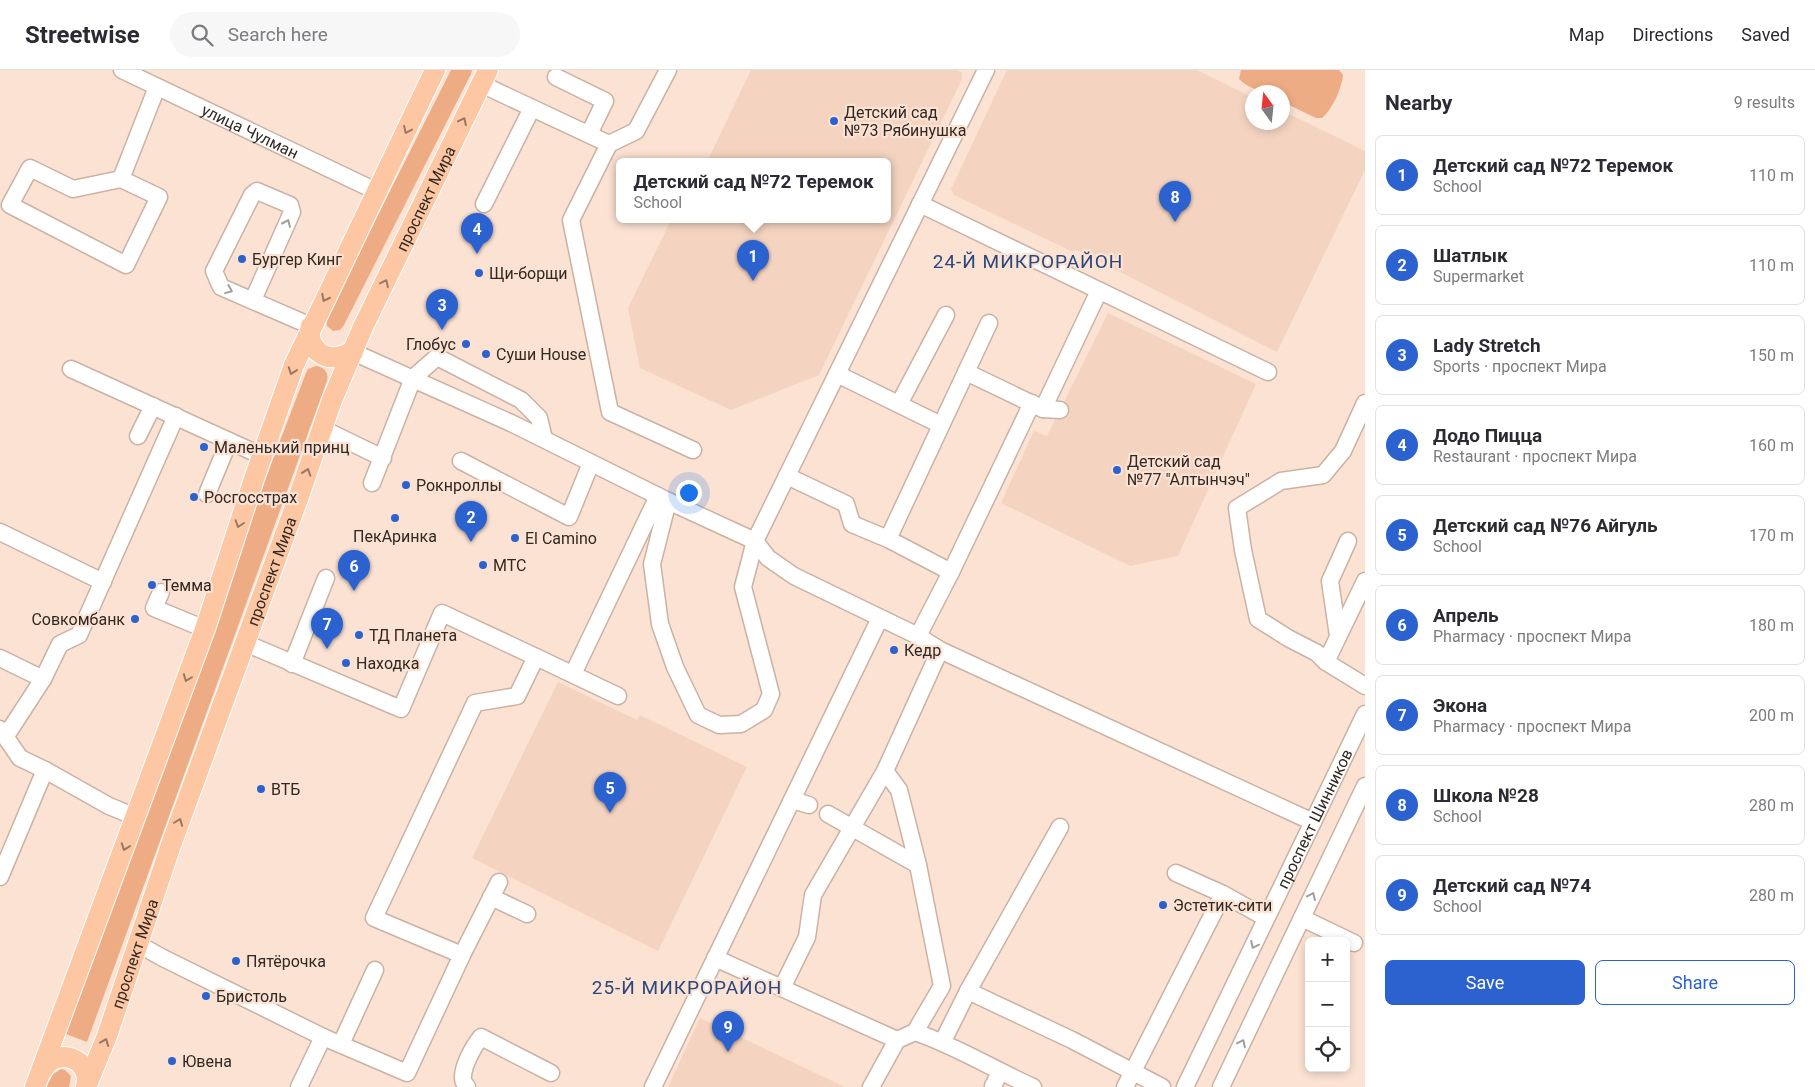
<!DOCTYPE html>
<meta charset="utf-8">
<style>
body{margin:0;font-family:Roboto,sans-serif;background:#f7f7f7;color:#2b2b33}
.controls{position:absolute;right:15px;bottom:15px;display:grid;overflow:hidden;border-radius:8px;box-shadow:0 2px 8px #0003}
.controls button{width:45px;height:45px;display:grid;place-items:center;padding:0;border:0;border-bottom:1px solid #e1e1e2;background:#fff;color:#2b2b33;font:25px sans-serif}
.compass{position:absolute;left:1245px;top:15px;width:45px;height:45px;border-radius:50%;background:#fff;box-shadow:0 2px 8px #0003;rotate:345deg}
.you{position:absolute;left:688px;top:422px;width:18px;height:18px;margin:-12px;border:4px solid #fff;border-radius:50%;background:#1a73e8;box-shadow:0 0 0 8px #1a73e833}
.badge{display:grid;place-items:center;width:32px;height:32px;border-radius:50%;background:#2b62d0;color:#fff;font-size:16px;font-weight:700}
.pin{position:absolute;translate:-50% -41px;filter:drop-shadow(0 1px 2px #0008)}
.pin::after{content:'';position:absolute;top:26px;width:18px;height:15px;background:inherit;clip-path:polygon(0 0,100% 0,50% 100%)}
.popup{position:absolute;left:616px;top:88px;width:275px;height:65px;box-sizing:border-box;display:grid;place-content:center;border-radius:8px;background:#fff;filter:drop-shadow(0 1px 4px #0005);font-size:16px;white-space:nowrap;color:#7c7c81}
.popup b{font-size:19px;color:#2b2b33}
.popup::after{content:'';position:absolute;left:50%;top:100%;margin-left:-10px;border:10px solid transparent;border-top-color:#fff}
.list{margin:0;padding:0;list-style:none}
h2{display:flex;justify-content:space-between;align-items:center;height:65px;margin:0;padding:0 20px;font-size:21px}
h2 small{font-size:16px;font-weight:400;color:#7c7c81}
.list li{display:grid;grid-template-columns:32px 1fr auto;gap:15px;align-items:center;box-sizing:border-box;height:80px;margin:0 10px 10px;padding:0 10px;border:1px solid #e1e1e2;border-radius:8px}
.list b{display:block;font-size:19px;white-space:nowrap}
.list p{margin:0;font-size:16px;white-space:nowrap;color:#7c7c81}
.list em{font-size:16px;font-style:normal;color:#7c7c81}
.actions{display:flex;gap:10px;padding:15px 20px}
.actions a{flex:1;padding:11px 0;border:1px solid #2b62d0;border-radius:8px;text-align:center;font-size:18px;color:#2b62d0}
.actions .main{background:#2b62d0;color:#fff}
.icon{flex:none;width:28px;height:28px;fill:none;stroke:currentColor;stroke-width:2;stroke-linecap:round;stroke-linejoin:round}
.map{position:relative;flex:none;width:1365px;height:1017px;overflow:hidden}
header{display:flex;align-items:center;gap:30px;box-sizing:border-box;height:70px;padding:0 25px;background:#fff;border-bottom:1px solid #e1e1e2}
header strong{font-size:24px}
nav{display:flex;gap:28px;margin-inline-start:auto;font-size:18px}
.search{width:350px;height:45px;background:#f7f7f7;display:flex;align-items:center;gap:12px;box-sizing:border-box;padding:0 18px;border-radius:28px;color:#7c7c81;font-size:19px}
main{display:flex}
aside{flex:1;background:#fff}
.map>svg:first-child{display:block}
.built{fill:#f4d4c1}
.green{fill:#eeac85}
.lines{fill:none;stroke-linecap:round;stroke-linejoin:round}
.minor-casing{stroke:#cab2a4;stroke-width:19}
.major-casing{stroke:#fff;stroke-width:22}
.minor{stroke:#fff;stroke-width:16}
.major{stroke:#fec7a4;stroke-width:20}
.oneway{stroke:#987864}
.oneway2{stroke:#a39e9c}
.poi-dot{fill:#2b62d0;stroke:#fbe2d3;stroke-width:2}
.labels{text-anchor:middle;stroke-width:4.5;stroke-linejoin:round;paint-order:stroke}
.poi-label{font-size:16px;fill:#322823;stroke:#fbe2d3;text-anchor:start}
.street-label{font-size:16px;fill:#322823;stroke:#fbe2d3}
.quarter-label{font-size:19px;letter-spacing:1px;fill:#2a477e;stroke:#fbe2d3}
</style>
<header>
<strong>Streetwise</strong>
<div class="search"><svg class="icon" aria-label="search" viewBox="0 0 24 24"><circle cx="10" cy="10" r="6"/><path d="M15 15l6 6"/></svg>Search here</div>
<nav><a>Map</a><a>Directions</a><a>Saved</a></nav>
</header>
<main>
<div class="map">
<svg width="1365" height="1017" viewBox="0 0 1365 1017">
<rect width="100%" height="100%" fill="#fbe2d3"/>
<g class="built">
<polygon points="751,0 958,0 962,3 962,9 819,305 731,340 640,298 628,238 671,150 887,150 887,92 707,92"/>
<polygon points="1007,0 1197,0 1252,27 1252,52 1282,52 1283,41 1365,81 1365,100 1277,282 1077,180 1071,181 954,125 951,119"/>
<polygon points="1108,243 1256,314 1178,486 1130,496 1001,433 1034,361 1047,366"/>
<polygon points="558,612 637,650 640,645 747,697 658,881 472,788"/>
<polygon points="700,948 845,1017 668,1017"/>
</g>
<g class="green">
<polygon points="451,0 472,0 471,4 344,255 340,260 333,261 327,256 326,248"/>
<path d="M1241,0H1339L1343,5C1342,18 1332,40 1322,48H1316L1283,32L1282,22C1266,22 1251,21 1239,9Z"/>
<path d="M316,296C324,297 329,302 327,311L87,972L66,964L136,747L306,303L308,299Z"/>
<polygon points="61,999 65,1000 71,1006 69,1017 46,1017 53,1004"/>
</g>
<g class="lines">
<defs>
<g id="minor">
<path id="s1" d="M122,0L378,122"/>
<polyline points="556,7 605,31 589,64"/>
<polyline points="481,14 609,74 571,150 610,342 693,380"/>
<polyline points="609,74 636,61 668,0"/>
<polyline points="121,109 73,119 30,98 10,135 126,195 159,127 121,109 157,17"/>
<polyline points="484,134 532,38"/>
<polyline points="920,134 1268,302"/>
<polyline points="253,230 292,142 290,135 257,121 252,125 214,201 221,217 311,256"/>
<polyline points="353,282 511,353 668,431 755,471 768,488 794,506 918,566 940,580 1313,752"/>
<polyline points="71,299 262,386"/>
<polyline points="966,302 1043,339 1099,221"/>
<polyline points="837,304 941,355"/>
<polyline points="1365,333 1343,381 1323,405 1281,411 1237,438 1243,480 1258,549 1288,568 1317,583 1326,592 1365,616"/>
<polyline points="899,334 946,245"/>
<polyline points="1043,339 1060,340"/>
<polyline points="323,359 383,388"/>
<polyline points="138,366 153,336"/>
<polyline points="461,391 569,447 591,393"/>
<polyline points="787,406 846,434 852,454 888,469 951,502 918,566"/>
<polyline points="372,413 413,308 437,287 521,330 539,348 544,369"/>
<polyline points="207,424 229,371"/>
<polyline points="668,431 652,494 660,554 675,597 698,645 719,655 741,654 764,640 771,624 743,517 755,471 986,0"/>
<polyline points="0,462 103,512"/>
<polyline points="888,469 989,253"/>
<polyline points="951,502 1032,333"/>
<polyline points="161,522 154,538 205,559"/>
<polyline points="1338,566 1330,511 1348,471"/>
<polyline points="245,573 401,639 442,543 536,587 517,626 475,633 374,848 462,885 407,1003 323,967"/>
<polyline points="536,587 618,626"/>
<polyline points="0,588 43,609"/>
<polyline points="1326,592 1365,511"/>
<polyline points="292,594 326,508"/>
<polyline points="573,604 658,426"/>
<polyline points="0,659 20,688 45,700 109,736 136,747"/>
<polyline points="6,666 43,609 60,574 79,565 176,346"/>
<polyline points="792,730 809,735"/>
<polyline points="828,744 918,795"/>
<polyline points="1176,803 1223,824 1266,848"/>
<polyline points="0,807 45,700"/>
<polyline points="491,827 527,844"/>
<polyline points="1302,848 1354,873"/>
<polyline points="138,874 163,888 323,967 299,1017"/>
<polyline points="462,885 499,812"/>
<polyline points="715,888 897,970"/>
<polyline points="782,918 807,867 813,825 885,701 940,580"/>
<polyline points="968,921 1072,970 1162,1017"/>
<path d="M915,962C956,976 993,999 1033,1017"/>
<polyline points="943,971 968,921 1060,757"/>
<polyline points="341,974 375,900"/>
<polyline points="993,1016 1000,1002"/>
<path d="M467,1017C465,1014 463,1012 463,1009C462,997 473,977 481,967L551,1003"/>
<polyline points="653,1017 880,548"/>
<polyline points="871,1017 897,970 915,962 942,916 918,795 899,720 885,701"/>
<polyline points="1125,1017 1223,824"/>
<path id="s2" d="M1185,1017L1365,644"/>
<polyline points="1221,1017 1365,716"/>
</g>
<g id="major">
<path d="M311,256C306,273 319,290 338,287C343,286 348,283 353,282"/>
<path d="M42,1001C56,975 93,988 86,1017"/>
<polyline points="35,1017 205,559 254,409 294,295 435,0"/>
<path id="s3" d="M86,1017L107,966L171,775L299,426L332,330L363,257L488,0"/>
</g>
</defs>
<use href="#minor" class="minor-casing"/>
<use href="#major" class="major-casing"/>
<use href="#minor" class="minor"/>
<use href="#major" class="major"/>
</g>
<defs><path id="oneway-chevron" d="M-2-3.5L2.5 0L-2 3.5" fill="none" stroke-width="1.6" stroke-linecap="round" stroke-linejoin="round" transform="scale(1.25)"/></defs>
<g class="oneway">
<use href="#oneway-chevron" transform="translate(463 51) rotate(-64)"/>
<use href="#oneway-chevron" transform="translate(407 60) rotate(115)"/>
<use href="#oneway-chevron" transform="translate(385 213) rotate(-64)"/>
<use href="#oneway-chevron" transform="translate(325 228) rotate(117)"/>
<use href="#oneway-chevron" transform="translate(292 301) rotate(110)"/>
<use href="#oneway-chevron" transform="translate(307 402) rotate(-71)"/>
<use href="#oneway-chevron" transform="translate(239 454) rotate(108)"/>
<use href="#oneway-chevron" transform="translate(187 608) rotate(111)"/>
<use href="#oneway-chevron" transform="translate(179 752) rotate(-69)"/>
<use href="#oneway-chevron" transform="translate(125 777) rotate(110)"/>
<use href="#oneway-chevron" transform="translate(105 972) rotate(-68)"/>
</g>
<g class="oneway2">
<use href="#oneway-chevron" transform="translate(287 153) rotate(-66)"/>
<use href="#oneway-chevron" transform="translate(229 220) rotate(22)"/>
<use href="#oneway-chevron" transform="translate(1312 826) rotate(-65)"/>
<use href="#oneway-chevron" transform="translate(1254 875) rotate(116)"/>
<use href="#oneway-chevron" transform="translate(1242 973) rotate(-64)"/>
</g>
<g class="poi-dot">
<circle cx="834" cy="51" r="5"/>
<circle cx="242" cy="189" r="5"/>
<circle cx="479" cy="203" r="5"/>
<circle cx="466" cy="274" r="5"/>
<circle cx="486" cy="284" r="5"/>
<circle cx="204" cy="377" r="5"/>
<circle cx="1117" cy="400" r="5"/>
<circle cx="406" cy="415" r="5"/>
<circle cx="194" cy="427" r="5"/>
<circle cx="395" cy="448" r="5"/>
<circle cx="515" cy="468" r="5"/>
<circle cx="483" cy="495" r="5"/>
<circle cx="152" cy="515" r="5"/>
<circle cx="135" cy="549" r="5"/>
<circle cx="359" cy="565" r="5"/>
<circle cx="894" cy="580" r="5"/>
<circle cx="346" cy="593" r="5"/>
<circle cx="261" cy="719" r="5"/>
<circle cx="1163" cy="835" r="5"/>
<circle cx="236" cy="891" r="5"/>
<circle cx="206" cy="926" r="5"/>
<circle cx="172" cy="991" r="5"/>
</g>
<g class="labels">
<g class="poi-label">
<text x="844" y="48">Детский сад<tspan x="844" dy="18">№73 Рябинушка</tspan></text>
<text x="252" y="195">Бургер Кинг</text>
<text x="489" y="209">Щи-борщи</text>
<text x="456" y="280" text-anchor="end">Глобус</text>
<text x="496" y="290">Суши House</text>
<text x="214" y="383">Маленький принц</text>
<text x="1127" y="397">Детский сад<tspan x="1127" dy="18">№77 "Алтынчэч"</tspan></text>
<text x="416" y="421">Рокнроллы</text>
<text x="204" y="433">Росгосстрах</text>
<text x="395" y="472" text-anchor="middle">ПекАринка</text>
<text x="525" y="474">El Camino</text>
<text x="493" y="501">МТС</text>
<text x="162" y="521">Темма</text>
<text x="125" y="555" text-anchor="end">Совкомбанк</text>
<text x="369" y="571">ТД Планета</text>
<text x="904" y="586">Кедр</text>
<text x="356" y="599">Находка</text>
<text x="271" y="725">ВТБ</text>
<text x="1173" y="841">Эстетик-сити</text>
<text x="246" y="897">Пятёрочка</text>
<text x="216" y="932">Бристоль</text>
<text x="182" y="997">Ювена</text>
</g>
<g class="street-label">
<text dy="6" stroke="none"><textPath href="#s1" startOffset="142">улица Чулман</textPath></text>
<text dy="6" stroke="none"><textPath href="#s3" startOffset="952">проспект Мира</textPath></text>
<text dy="6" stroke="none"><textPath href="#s3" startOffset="548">проспект Мира</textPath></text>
<text dy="6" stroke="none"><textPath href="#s2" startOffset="298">проспект Шинников</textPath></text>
<text dy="6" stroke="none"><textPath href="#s3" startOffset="142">проспект Мира</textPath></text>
</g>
<g class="quarter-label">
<text x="1028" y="198">24-Й МИКРОРАЙОН</text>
<text x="687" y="924">25-Й МИКРОРАЙОН</text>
</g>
</g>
</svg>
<div class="controls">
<button>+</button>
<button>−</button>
<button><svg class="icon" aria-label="locate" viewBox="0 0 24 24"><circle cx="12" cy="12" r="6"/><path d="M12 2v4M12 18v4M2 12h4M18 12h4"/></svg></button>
</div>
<svg class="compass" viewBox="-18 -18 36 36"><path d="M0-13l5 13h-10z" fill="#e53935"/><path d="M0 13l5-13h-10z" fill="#7c7c81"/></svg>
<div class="you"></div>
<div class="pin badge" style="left:753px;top:211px">1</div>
<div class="popup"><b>Детский сад №72 Теремок</b>School</div>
<div class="pin badge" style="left:471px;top:472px">2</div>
<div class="pin badge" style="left:442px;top:260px">3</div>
<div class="pin badge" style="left:477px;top:184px">4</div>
<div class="pin badge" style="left:610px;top:743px">5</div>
<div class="pin badge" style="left:354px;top:521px">6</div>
<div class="pin badge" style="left:327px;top:579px">7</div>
<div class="pin badge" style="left:1175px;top:152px">8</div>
<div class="pin badge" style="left:728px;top:982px">9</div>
</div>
<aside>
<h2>Nearby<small>9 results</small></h2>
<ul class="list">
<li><span class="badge">1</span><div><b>Детский сад №72 Теремок</b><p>School</p></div><em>110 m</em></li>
<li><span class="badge">2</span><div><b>Шатлык</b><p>Supermarket</p></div><em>110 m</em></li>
<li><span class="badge">3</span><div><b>Lady Stretch</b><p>Sports · проспект Мира</p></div><em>150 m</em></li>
<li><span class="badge">4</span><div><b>Додо Пицца</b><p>Restaurant · проспект Мира</p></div><em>160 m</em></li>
<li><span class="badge">5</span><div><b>Детский сад №76 Айгуль</b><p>School</p></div><em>170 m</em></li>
<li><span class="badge">6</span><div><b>Апрель</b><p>Pharmacy · проспект Мира</p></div><em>180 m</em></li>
<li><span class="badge">7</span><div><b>Экона</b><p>Pharmacy · проспект Мира</p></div><em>200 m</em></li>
<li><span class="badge">8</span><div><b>Школа №28</b><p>School</p></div><em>280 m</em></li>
<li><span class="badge">9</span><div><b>Детский сад №74</b><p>School</p></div><em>280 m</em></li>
</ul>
<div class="actions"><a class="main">Save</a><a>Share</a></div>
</aside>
</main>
